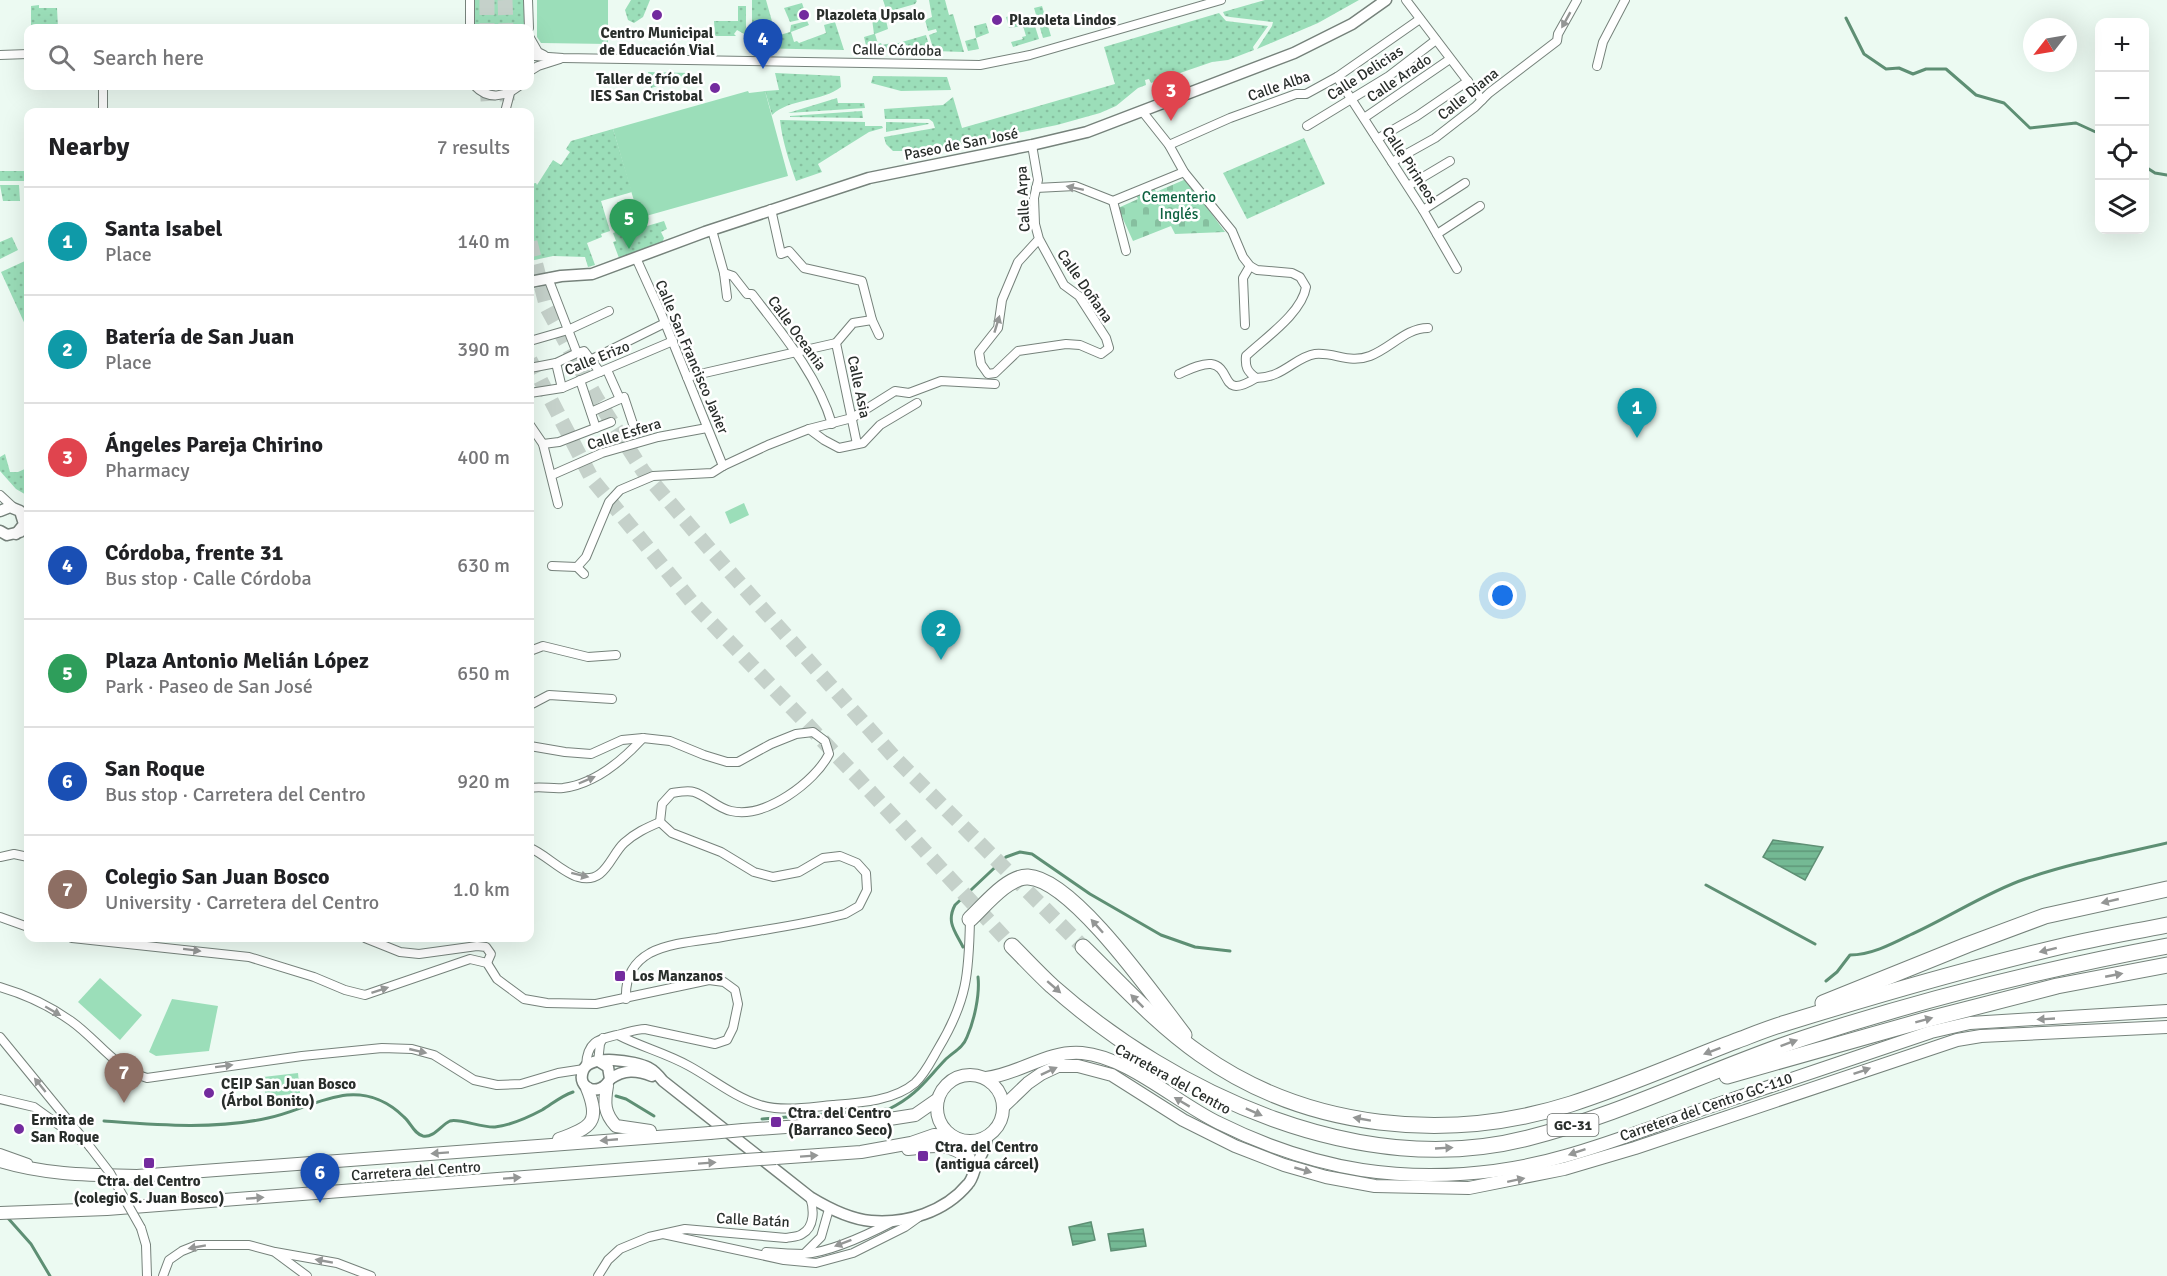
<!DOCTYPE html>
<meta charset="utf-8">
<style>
body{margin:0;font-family:Signika,sans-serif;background:#f6f6f6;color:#202124}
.controls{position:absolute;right:18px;top:18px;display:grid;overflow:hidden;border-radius:12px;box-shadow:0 6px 24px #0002}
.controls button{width:54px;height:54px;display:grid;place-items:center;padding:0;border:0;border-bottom:2px solid #e0e0e0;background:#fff;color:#202124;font:30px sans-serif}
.compass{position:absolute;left:2023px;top:18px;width:54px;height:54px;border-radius:50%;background:#fff;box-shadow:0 6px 24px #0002;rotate:239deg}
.you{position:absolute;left:1503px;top:596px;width:21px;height:21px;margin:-15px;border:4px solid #fff;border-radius:50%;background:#1a73e8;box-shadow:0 0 0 9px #1a73e833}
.badge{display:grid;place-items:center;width:39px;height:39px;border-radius:50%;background:#d93025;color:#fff;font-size:20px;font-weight:700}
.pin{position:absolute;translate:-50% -50px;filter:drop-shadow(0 2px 3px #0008)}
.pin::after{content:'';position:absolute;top:32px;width:21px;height:18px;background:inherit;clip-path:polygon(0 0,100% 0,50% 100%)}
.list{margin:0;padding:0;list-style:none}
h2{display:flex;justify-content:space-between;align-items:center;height:78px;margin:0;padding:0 24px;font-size:26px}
h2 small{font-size:20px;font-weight:400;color:#757577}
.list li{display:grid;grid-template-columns:39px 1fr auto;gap:18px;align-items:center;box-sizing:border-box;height:108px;padding:0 24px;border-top:2px solid #e0e0e0}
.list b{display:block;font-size:22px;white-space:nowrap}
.list p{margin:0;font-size:20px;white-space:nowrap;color:#757577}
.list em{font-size:20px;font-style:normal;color:#757577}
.icon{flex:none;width:33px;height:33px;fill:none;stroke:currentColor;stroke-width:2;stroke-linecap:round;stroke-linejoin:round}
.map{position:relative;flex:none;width:2167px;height:1276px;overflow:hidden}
.search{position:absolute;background:#fff;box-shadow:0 6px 24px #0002;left:24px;top:24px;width:510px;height:66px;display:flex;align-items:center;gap:15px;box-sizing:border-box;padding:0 21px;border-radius:12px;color:#757577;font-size:22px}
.panel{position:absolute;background:#fff;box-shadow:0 6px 24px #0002;left:24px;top:108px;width:510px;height:834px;border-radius:12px}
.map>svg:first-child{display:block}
.green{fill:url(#green-dots)}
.cemetery{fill:url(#cemetery-stones)}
.pitch{fill:#9bdeb9}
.water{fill:url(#water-rules);stroke:#5e8f74;stroke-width:1.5}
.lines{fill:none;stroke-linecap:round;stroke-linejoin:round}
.stream{stroke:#5e8f74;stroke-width:3}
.motorway-tunnel{stroke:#c5d1ca;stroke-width:15;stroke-dasharray:15 8;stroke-linecap:butt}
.minor-casing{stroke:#76827b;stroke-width:10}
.tertiary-casing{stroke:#76827b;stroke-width:13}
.secondary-casing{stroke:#76827b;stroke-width:14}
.motorway-casing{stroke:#76827b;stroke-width:17}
.minor{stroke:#fff;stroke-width:8}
.tertiary{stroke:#fff;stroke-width:10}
.secondary{stroke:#fff;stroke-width:12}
.motorway{stroke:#fff;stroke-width:15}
.minor-bridge-casing{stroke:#76827b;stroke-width:10;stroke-linecap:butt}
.secondary-bridge-casing{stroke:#76827b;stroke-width:14;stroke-linecap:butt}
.minor-bridge{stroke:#fff;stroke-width:8}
.secondary-bridge{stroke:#fff;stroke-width:12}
.oneway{fill:#949695}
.poi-dot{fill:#732b9e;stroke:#fff;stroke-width:2}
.labels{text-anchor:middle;stroke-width:5;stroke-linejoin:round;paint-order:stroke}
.shield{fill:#fff;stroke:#696d6b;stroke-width:1.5}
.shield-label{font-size:14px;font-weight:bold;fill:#292e2b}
.poi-label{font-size:15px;font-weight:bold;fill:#292e2b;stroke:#fff;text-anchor:start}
.street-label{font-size:15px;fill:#292e2b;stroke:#fff}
.park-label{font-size:15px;fill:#0d6240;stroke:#fff}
</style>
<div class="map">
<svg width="2167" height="1276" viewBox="0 0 2167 1276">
<defs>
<pattern id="green-dots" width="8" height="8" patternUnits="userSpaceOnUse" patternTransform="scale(1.5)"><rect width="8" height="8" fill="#9bdeb9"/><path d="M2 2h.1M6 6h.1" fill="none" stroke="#86bf9f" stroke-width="1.8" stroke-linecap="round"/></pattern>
<pattern id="cemetery-stones" width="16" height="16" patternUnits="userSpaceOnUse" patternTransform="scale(1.5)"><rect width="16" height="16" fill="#9bdeb9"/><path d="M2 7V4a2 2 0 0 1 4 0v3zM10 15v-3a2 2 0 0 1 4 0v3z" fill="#86bf9f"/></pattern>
<pattern id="water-rules" width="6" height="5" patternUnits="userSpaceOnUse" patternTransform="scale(1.5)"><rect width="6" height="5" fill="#74b994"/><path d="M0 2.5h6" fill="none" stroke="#5f9779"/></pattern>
</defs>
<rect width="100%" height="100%" fill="#ecfaf2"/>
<g class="green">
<rect x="474" y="0" width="53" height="28"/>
<polygon points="631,0 650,0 643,17 634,23 628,20 625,10"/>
<polygon points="752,0 766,0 775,32 779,31 780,35 790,32 791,25 807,21 809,25 791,32 794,42 797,41 799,43 826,33 824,25 835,22 844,50 756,48 752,44"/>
<polygon points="883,0 916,0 917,1 915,4 887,12"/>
<polygon points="929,0 945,0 949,15 953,14 964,52 934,51 929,35 937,32 936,29 928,31 925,20 932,17"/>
<polygon points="1265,0 1359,0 1318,23 1257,49 1272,26 1273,22 1230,17 1225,16 1223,12"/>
<polygon points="802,3 807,18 790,22 784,8"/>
<polygon points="39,5 39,8 57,8 58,28 31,28 31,6"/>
<polygon points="738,6 746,6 746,35 737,30 734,34 736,36 715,36 714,21 738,21"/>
<polygon points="1042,6 1051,36 1043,38 1034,8"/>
<polygon points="1019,13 1023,25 1034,23 1039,39 1013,47 1011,42 1023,39 1022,37 1026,36 1023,26 1009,28 1006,17"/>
<polygon points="1219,13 1226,21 1268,26 1253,47 1254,50 1228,60 1212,62 1151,83 1149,79 1145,80 1146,85 1138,88 1116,106 1100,113 1057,125 928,151 893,151 886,144 884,137 935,128 933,122 929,119 885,119 884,109 943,105 953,97 962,128 1115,84 1104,47"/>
<polygon points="885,16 888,29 875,34 878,44 881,43 882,45 892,43 894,51 867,50 864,37 874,34 872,19"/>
<polygon points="986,23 989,33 976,38 979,49 968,51 965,41 976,38 974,26"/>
<polygon points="926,35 931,52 897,51 895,44"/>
<polygon points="648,72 691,73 693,76 651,88"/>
<path d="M775,73L840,76L841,87C822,102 790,98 772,115L765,91L779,90Z"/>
<polygon points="873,76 947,77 951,90 901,91 871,83"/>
<polygon points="837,98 838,103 864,103 865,108 788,113"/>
<polygon points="862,111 863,118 790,117 790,116"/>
<path d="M780,120L865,122V126H882L883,128L869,132L818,164L822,172L796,181C789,161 782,140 780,120Z"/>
<polygon points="886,122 928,123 929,124 886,132"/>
<polygon points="613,129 632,192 601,201 610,231 601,234 602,237 587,243 595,265 588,267 585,257 553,256 530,261 530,184 536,183 537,185 553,160 561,165 570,152 566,149 571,141"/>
<polygon points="1304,138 1325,184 1247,219 1223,173"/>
<rect x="0" y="171" width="28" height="10"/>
<polygon points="0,185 19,185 20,201 3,201"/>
<polygon points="664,221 667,229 661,232 664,238 662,243 619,258 613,242 616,241 613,233 627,229 630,231"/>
<polygon points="12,237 18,250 0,259 0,242"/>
<polygon points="25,261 28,270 28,331 1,272"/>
<polygon points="5,454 10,472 18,472 27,468 26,465 28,464 28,496 16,489 0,471 0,457"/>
</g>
<polygon class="cemetery" points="1186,179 1225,232 1175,234 1171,226 1133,241 1118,208 1138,199 1136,195 1154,187 1156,192"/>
<g class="pitch">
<polygon points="537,0 608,0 608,44 541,43 537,37"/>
<polygon points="748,91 749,93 765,91 788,176 639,218 613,129"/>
<polygon points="744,503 749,515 730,524 725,512"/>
<polygon points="100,978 142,1015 120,1040 78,1002"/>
<polygon points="172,999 218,1006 209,1051 156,1056 149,1052"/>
<polygon points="298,1073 300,1093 266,1097 263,1077"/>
</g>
<g class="water">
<polygon points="1773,840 1823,847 1805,880 1763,857"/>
<polygon points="1091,1222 1095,1240 1073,1245 1069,1227"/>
<polygon points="1143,1229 1146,1246 1111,1251 1108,1234"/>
</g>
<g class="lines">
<g class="stream">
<polyline points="1846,18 1864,54 1886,69 1899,68 1913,74 1926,69 1946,69 1976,95 2004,103 2030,128 2076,123 2100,134"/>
<polyline points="2144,166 2155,173 2167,175"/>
<polyline points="1706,885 1815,944"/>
<path d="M963,947C955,931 946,922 955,905L1006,857L1020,852L1032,854L1090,894L1161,935L1195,947L1230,951"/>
<path d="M1826,981L1837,972L1850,955C1871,955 1892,944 1910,935C1948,918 1987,892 2025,879C2071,863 2120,854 2167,843"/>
<polyline points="616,1096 626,1099 654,1116"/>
<path d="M762,1119L889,1109C916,1096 925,1081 945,1060C953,1052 963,1048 967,1037C974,1021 980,995 978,977"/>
<path d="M104,1121C158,1125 214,1130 268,1118C294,1113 319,1098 347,1095C369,1093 389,1102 404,1117C411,1123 414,1134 423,1136C434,1138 441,1125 450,1121C459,1118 482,1128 495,1127C512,1125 527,1118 542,1110C552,1104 561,1096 573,1092"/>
<polyline points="7,1217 31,1244 50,1276"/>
</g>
<g class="motorway-tunnel">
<polyline points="487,0 487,28"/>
<polyline points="505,0 506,28"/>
<polyline points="487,86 489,112"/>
<polyline points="506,86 508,110"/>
<polyline points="530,242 547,308 597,399 643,471 713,553 895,758 1083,947"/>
<polyline points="530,360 592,479 692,602 855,775 1012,946"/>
</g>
<defs>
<g id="minor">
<polyline points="470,0 470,28"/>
<polyline points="528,0 529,28"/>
<polyline points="1406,0 1482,100"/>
<polyline points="530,38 538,52 544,55"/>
<polyline points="530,53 534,56 563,58 980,65 1030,55 1221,0"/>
<polyline points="0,55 28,54"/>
<polyline points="1597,66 1603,42 1625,0"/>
<polyline points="530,71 538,66 560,59"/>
<polyline points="1337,77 1423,210 1457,269"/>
<path d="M475,86C488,100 505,97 519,86"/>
<path d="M1142,111L1169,145L1184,172L1232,231L1243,257L1250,266L1257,270L1292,273L1300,277L1306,287C1302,313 1265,338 1246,356C1245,367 1247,371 1256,378C1283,378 1295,357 1315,354C1335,352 1349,364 1370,356C1391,348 1406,328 1428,328"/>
<polyline points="103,112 103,86"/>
<polyline points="505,112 510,93"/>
<polyline points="1364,118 1450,59"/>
<polyline points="1307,126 1389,76 1436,40"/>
<polyline points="1377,139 1417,116 1468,81"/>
<polyline points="1032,145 1038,180 1034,198 1035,224 1039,239 1064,285 1079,296 1106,338 1109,348 1101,354 1080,345 1066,344 1018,351 995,373 988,374 981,364 979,352 998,328 1002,300 1018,262 1039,239"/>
<polyline points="1169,145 1230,118 1296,94 1306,94 1337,77 1420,19"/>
<polyline points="1392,162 1435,138 1475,107 1489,93 1557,41 1558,34 1577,0"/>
<polyline points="1408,186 1450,161"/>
<polyline points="1036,188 1075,186 1113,201 1184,172"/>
<polyline points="1113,201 1126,251"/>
<polyline points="771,209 781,254 789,251 804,268 862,281 872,320 879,335"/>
<polyline points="1423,210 1465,183"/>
<polyline points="712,230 724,273 727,297"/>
<polyline points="1437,234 1480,206"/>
<polyline points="636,258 661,313 723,466"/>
<path d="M724,273L733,276L747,294H752C782,333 818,376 832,424"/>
<polyline points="548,278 577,353 584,351 600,372"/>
<polyline points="1245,325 1243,278 1250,266"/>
<polyline points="530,341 568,330 609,311"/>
<polyline points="590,360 665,323"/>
<polyline points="556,363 562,388"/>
<polyline points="530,368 556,363 577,353"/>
<polyline points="607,370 620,399 624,397 633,424"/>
<path d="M1179,374C1188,370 1201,363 1211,364C1233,367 1219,401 1256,378"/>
<polyline points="687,377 836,343"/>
<polyline points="580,380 596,428"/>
<polyline points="530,393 562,388 673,341"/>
<polyline points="591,412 620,399"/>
<polyline points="530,425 543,444 558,504"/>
<polyline points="809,429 852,418 895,391 909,393 941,381 995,384"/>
<polyline points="543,444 559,442 611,422"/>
<polyline points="857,444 836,343 853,323 872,320"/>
<polyline points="552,475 602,453 658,437 707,428"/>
<polyline points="0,495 14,508"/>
<polyline points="552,566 577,567 584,574"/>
<polyline points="577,567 586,557 609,502 620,490 653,476 712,473 723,466 768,445 809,429 824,440 839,448 863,443 880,425 917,403"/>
<polyline points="530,651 543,646 588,657 616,655"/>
<polyline points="530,705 549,695 612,699"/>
<path d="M530,746L565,752L591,754L622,740L643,738L670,741L704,755L727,762H738L771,744L796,734L813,732L825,741L829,754C815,782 765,819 731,811C717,808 707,796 694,792C688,790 678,792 672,793L662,804L660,822"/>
<path d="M530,788C541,786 552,789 563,788C595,784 622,761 643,738"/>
<path d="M530,848C545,854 563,873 578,877C605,885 610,856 624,843C635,833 646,828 660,822"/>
<polyline points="0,857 14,854 28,857"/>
<polyline points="0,917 28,927"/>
<path d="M72,938L249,957L314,977L345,990L365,995L470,959L487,963L497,979L524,999L547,1003L596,1004L709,980L724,982L735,990L738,1004L733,1028L727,1040L715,1044L645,1029C637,1029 629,1032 621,1034C601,1039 587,1039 586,1066"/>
<polyline points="365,938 400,952 419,954 477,946 486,947 491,954 487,963"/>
<path d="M0,987C24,994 50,1006 71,1021C98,1040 114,1068 147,1078L302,1056L382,1048L412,1049L434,1055L474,1080L497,1085L521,1084L558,1073L584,1069"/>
<path d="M626,999C625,979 632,963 650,953C669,943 696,941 717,938C760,930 803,925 845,914L859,906L867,890L866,873L857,863L840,856L823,858L799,872L773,877L754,872L721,852L672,833L660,822"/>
<path d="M618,1035C641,1047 666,1053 689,1066C713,1079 734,1097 760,1105C784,1112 809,1107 833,1105C859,1103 894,1101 915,1083C925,1074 931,1061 938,1049C967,1001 969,974 970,919"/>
<polyline points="0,1037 90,1147"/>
<polyline points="598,1062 600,1044 603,1038"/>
<polyline points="0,1099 34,1107 81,1141"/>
<polyline points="0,1153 28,1163"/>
<polyline points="141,1228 146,1245 147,1276"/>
<polyline points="663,1234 784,1260 816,1263 853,1253 905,1227 919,1217"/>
<path d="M766,1252C778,1253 792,1254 804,1254C832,1252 869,1234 894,1221"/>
<polyline points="276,1253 307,1276"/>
<polyline points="805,1253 821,1237 829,1209"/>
<polyline points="163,1276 169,1260 182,1251 197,1245 249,1245 275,1252 337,1263 371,1276"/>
<path d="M598,1276L608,1260L620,1249L649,1237L685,1229L786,1238C791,1237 798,1237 802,1234C815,1227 814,1209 810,1197"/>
</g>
<g id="tertiary">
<polyline points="530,282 561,276 592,274 705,232 869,178 1032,145 1087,132 1294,53 1352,24 1386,0"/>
<polyline points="0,511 10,507 20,511 24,524 16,534"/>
<polyline points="0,531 7,535 20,532"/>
<path d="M600,1062L608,1067L610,1079C600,1098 576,1089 583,1071C589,1053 636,1061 649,1068C655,1071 659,1076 663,1081L810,1197C828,1208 849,1219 871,1221C906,1224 945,1212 968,1184C973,1179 974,1170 977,1163C982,1154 986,1147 987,1137"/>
<path d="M610,1079C624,1069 637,1070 652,1076"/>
<polyline points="961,1140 970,1161"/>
</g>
<g id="secondary">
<circle cx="970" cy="1108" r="33"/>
<path d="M986,1078C1020,1074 1047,1050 1082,1053C1128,1057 1177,1103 1219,1123C1263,1145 1313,1162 1362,1170C1428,1180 1500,1175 1565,1156C1612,1143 1657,1125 1703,1109C1779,1083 1855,1058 1931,1032L1970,1023L2167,1011"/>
<path d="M607,1086C604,1103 604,1113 616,1126L650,1131"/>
<polyline points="1004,1106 1028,1083 1041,1074 1058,1066 1078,1066 1112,1075 1183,1120 1235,1146 1284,1165 1326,1177 1375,1186 1469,1188 1564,1169 1635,1148 1957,1040 1981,1036 2167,1027"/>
<polyline points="743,1130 883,1120 915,1115 938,1099"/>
<path d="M559,1139C591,1128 601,1122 587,1088"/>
<path d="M908,1149C936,1146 944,1141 969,1158"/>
<polyline points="776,1158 861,1152 911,1143 934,1135 952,1136"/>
<path d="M0,1161C45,1175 90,1175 137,1176L710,1133"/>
<polyline points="0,1213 107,1209 745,1160"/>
</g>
<g id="motorway">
<path d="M970,919C984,906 1008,876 1028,877C1073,879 1156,999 1184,1035"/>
<path d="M1012,946C1025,959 1038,973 1052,986C1175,1095 1361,1181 1528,1138C1623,1114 1711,1069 1804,1038C1923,999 2044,969 2167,946"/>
<path d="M1083,947C1121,984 1157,1024 1200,1054C1307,1130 1448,1143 1571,1104C1627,1086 1681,1062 1736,1041C1752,1035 1769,1028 1786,1023C1877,995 1970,968 2063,946C2097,938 2132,932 2167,925"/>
<polyline points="1823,1003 1967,945 2045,916 2167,889"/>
<polyline points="1727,1076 1925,1020 2057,986 2167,965"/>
</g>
</defs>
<use href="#minor" class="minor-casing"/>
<use href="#tertiary" class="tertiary-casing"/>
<use href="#secondary" class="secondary-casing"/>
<use href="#motorway" class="motorway-casing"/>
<use href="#minor" class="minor"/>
<use href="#tertiary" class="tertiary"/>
<use href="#secondary" class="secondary"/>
<use href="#motorway" class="motorway"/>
<defs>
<polyline id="minor-bridge" points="90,1147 110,1173 141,1228"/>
<g id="secondary-bridge">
<polyline points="710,1133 743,1130"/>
<polyline points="745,1160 776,1158"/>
</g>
</defs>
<use href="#minor-bridge" class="minor-bridge-casing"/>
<use href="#secondary-bridge" class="secondary-bridge-casing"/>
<use href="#minor-bridge" class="minor-bridge"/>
<use href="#secondary-bridge" class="secondary-bridge"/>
</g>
<defs><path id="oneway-solid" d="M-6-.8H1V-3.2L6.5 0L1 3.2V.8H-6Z" transform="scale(1.5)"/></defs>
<g class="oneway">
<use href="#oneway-solid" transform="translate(1566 20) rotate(119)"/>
<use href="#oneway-solid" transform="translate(1075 188) rotate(-168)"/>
<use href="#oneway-solid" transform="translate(997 324) rotate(-73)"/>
<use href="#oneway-solid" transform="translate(587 780) rotate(-23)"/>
<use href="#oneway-solid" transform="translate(580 875) rotate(14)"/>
<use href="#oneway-solid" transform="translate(2110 901) rotate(167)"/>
<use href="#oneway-solid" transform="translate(1097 926) rotate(-132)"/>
<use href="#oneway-solid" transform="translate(192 950) rotate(7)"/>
<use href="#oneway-solid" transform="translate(2048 950) rotate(166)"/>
<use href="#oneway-solid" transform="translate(2114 975) rotate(-11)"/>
<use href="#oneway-solid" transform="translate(1054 987) rotate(41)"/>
<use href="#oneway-solid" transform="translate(380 990) rotate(-18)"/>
<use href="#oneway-solid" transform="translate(1137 1001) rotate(-135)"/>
<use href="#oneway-solid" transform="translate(53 1011) rotate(30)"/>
<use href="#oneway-solid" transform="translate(2046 1019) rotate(177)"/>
<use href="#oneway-solid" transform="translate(1924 1020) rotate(-15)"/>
<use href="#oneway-solid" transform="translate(1789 1043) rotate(-20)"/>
<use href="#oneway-solid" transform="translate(418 1051) rotate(13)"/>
<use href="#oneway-solid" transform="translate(1712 1051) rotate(159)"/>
<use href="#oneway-solid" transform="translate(224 1066) rotate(-7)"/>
<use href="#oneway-solid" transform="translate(1049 1071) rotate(-25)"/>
<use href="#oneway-solid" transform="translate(1862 1071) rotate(-19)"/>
<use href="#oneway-solid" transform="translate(40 1085) rotate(-129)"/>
<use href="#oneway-solid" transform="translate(1182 1102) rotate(-149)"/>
<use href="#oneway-solid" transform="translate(1254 1112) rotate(24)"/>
<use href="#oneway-solid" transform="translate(1362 1119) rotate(-170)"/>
<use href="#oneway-solid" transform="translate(609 1140) rotate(175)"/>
<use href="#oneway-solid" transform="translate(1444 1148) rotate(-3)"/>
<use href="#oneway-solid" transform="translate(1577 1152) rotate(161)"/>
<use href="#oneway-solid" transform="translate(440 1153) rotate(176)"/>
<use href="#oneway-solid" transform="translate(809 1156) rotate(-4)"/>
<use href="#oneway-solid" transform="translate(707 1163) rotate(-4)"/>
<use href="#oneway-solid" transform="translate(1303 1170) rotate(16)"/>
<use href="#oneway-solid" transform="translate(512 1178) rotate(-4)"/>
<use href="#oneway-solid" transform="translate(1516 1180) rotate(-12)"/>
<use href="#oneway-solid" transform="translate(255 1198) rotate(-4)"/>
<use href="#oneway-solid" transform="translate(843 1243) rotate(159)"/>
<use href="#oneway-solid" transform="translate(197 1247) rotate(170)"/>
<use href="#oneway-solid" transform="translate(324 1261) rotate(-170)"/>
</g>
<g class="poi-dot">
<circle cx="657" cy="15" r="6"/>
<circle cx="804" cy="15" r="6"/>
<circle cx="997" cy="20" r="6"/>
<circle cx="715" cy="88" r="6"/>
<rect x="614" y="970" width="12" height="12" rx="3"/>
<circle cx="209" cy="1093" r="6"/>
<rect x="770" y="1116" width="12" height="12" rx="3"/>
<circle cx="19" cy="1129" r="6"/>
<rect x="917" y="1150" width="12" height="12" rx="3"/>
<rect x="143" y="1157" width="12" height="12" rx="3"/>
</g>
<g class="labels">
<rect class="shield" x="1547.5" y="1114" width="51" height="22" rx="4.5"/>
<g class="shield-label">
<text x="1573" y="1130">GC-31</text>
</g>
<g class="poi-label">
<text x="816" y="20">Plazoleta Upsalo</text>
<text x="1009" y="25">Plazoleta Lindos</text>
<text x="657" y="38" text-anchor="middle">Centro Municipal<tspan x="657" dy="17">de Educación Vial</tspan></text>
<text x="703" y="84" text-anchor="end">Taller de frío del<tspan x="703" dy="17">IES San Cristobal</tspan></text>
<text x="632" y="981">Los Manzanos</text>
<text x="221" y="1089">CEIP San Juan Bosco<tspan x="221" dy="17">(Árbol Bonito)</tspan></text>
<text x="788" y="1118">Ctra. del Centro<tspan x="788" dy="17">(Barranco Seco)</tspan></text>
<text x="31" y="1125">Ermita de<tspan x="31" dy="17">San Roque</tspan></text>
<text x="935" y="1152">Ctra. del Centro<tspan x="935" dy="17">(antigua cárcel)</tspan></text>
<text x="149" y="1186" text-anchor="middle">Ctra. del Centro<tspan x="149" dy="17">(colegio S. Juan Bosco)</tspan></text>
</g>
<g class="street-label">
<text transform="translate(897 50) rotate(1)" y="5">Calle Córdoba</text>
<text transform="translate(1365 73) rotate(-33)" y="5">Calle Delicias</text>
<text transform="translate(1399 78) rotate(-34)" y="5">Calle Arado</text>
<text transform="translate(1279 86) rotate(-19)" y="5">Calle Alba</text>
<text transform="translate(1468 94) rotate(-39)" y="5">Calle Diana</text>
<text transform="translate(961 144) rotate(-11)" y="5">Paseo de San José</text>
<text transform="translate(1410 165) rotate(57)" y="5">Calle Pirineos</text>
<text transform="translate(1023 199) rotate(-93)" y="5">Calle Arpa</text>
<text transform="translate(1085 286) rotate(55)" y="5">Calle Doñana</text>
<text transform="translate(797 333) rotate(54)" y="5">Calle Oceania</text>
<text transform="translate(692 357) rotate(67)" y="5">Calle San Francisco Javier</text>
<text transform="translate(597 358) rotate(-22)" y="5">Calle Erizo</text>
<text transform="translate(859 387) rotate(78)" y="5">Calle Asia</text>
<text transform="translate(624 434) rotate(-17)" y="5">Calle Esfera</text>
<text transform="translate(1173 1079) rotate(29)" y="5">Carretera del Centro</text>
<text transform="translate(1706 1107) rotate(-19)" y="5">Carretera del Centro GC-110</text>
<text transform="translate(416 1171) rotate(-4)" y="5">Carretera del Centro</text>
<text transform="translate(753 1220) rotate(3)" y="5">Calle Batán</text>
</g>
<g class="park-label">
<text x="1179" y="202">Cementerio<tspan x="1179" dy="17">Inglés</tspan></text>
</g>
</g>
</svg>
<div class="controls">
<button>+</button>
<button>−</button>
<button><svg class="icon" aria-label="locate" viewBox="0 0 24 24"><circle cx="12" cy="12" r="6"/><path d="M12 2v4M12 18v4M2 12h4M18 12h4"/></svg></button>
<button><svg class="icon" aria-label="layers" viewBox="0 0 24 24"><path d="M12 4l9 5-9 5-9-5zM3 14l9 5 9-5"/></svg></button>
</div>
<svg class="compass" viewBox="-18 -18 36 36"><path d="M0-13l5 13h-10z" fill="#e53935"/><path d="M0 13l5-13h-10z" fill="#757577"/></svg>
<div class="you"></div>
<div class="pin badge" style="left:1637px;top:438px;background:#0f9aa8">1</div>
<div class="pin badge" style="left:941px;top:660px;background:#0f9aa8">2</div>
<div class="pin badge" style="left:1171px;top:121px;background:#e0444e">3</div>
<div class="pin badge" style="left:763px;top:69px;background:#1a4fb4">4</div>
<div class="pin badge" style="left:629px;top:249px;background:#2e9e5b">5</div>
<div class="pin badge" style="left:320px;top:1203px;background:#1a4fb4">6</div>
<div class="pin badge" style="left:124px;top:1103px;background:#8d6e63">7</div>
<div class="search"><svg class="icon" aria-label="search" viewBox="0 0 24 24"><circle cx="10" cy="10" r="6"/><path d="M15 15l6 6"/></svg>Search here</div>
<section class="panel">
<h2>Nearby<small>7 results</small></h2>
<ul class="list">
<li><span class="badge" style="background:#0f9aa8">1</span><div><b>Santa Isabel</b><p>Place</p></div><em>140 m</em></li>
<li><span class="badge" style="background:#0f9aa8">2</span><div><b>Batería de San Juan</b><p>Place</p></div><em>390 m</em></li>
<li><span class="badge" style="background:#e0444e">3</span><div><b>Ángeles Pareja Chirino</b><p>Pharmacy</p></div><em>400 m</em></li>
<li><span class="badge" style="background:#1a4fb4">4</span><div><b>Córdoba, frente 31</b><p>Bus stop · Calle Córdoba</p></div><em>630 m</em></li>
<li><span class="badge" style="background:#2e9e5b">5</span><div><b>Plaza Antonio Melián López</b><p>Park · Paseo de San José</p></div><em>650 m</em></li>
<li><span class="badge" style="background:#1a4fb4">6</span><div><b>San Roque</b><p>Bus stop · Carretera del Centro</p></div><em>920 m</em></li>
<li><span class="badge" style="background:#8d6e63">7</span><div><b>Colegio San Juan Bosco</b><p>University · Carretera del Centro</p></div><em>1.0 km</em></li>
</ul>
</section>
</div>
